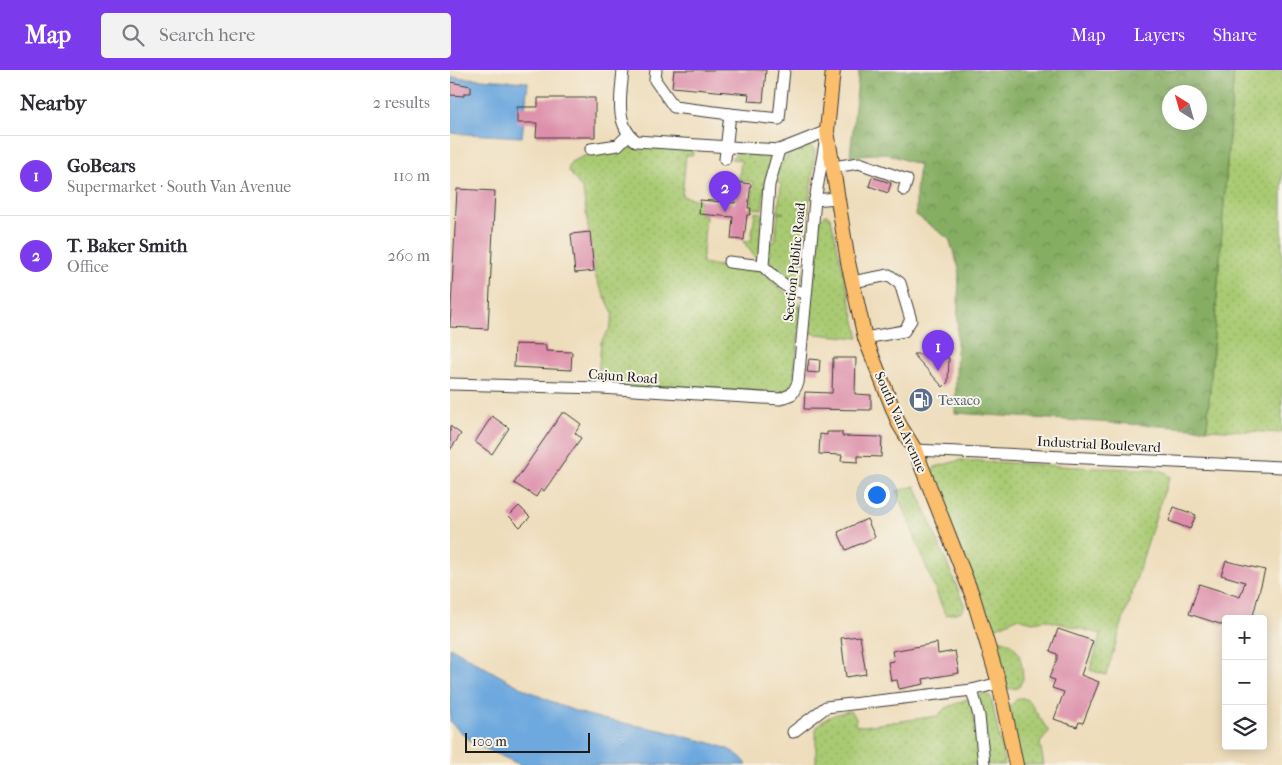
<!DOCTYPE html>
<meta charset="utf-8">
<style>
body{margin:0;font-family:"IM FELL French Canon",serif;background:#f2f2f3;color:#2b2b33}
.controls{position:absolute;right:15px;bottom:15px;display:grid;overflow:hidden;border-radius:5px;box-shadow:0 2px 12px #0003}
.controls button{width:45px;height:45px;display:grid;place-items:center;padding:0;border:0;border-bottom:1px solid #e1e1e2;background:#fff;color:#2b2b33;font:25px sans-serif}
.compass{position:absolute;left:712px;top:15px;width:45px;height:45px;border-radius:50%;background:#fff;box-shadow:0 2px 12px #0003;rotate:323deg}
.scale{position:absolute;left:15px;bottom:12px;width:125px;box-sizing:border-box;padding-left:5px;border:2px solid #1c1c1c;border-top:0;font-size:14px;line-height:18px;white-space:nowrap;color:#1c1c1c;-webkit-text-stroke:4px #f7f3e8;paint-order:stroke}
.you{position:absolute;left:426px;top:424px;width:18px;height:18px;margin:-12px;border:4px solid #fff;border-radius:50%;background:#1a73e8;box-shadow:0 0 0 8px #1a73e833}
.badge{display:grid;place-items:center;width:32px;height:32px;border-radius:50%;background:#7c3aed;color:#fff;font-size:16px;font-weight:700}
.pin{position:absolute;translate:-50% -41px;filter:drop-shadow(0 1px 2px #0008)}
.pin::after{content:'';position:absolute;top:26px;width:18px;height:15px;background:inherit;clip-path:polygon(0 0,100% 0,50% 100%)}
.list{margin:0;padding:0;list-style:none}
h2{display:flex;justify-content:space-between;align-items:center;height:65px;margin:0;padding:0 20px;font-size:21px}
h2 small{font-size:16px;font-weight:400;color:#7c7c81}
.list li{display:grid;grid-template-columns:32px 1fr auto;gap:15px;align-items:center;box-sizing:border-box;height:80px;padding:0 20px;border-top:1px solid #e1e1e2}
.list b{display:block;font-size:19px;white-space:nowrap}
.list p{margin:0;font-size:16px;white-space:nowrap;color:#7c7c81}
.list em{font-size:16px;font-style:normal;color:#7c7c81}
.icon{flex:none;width:28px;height:28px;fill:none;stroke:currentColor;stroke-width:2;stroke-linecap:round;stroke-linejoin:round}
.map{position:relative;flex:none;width:832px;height:695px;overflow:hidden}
header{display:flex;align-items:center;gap:30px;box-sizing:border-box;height:70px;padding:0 25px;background:#7c3aed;color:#fff}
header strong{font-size:24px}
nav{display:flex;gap:28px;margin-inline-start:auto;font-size:18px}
.search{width:350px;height:45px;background:#f2f2f3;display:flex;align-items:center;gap:12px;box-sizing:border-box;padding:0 18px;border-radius:5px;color:#7c7c81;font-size:19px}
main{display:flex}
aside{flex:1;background:#fff}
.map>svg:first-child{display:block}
.grass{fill:url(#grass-dots);stroke:#627347}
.forest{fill:url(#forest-crowns);stroke:#516540;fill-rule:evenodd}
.water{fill:#6da8de;stroke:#44627d}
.building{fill:#dd8eaa}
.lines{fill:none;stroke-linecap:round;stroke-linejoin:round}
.minor-casing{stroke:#3c3934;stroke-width:13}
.major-casing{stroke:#3c3934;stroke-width:16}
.minor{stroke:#fff;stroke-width:11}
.major{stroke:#fabe6d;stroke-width:14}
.labels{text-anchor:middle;stroke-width:4;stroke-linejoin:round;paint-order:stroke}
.street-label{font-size:14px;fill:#1c1c1c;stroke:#f7f3e8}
.service-label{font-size:14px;fill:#4e5e75;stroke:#f7f3e8;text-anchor:start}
</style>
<header>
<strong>Map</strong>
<div class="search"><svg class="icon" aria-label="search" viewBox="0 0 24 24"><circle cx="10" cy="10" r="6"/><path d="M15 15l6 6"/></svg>Search here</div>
<nav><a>Map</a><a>Layers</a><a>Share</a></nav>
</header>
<main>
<aside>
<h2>Nearby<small>2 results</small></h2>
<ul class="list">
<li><span class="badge">1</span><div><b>GoBears</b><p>Supermarket · South Van Avenue</p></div><em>110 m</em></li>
<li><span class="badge">2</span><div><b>T. Baker Smith</b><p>Office</p></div><em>260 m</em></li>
</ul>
</aside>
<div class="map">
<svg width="832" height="695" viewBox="0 0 832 695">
<defs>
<pattern id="grass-dots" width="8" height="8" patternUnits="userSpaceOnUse" patternTransform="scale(1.25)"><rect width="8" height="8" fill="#a9ca72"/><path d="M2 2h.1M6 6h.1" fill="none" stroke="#91ad62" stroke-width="1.8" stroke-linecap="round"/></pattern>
<pattern id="forest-crowns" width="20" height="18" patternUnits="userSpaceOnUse" patternTransform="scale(1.25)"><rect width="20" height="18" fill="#86ae64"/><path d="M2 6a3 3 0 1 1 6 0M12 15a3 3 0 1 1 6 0" fill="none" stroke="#6d8d52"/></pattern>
</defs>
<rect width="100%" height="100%" fill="#f7f3e8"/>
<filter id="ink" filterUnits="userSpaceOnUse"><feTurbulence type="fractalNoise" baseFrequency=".02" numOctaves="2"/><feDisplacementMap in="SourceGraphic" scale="10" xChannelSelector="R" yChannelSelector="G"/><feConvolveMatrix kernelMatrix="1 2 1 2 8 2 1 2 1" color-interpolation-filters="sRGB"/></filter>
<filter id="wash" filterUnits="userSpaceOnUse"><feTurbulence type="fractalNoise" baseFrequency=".0096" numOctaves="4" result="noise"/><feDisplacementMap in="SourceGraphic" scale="20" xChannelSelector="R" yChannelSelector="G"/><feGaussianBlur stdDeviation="1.12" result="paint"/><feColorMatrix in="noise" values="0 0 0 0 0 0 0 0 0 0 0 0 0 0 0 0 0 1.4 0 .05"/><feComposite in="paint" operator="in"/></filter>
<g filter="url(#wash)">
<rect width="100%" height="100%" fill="#edb"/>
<g class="grass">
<polygon points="784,0 832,0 832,363 757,359"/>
<path d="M358,75L365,80L351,215C329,219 319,192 317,175L325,171L328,143H334L328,142L331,115L324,109C332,90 337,81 358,75Z"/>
<polygon points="190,76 240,79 243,82 242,85 236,85 232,126 250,130 249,144 256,145 252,194 310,200 351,236 344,313 335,324 147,317 151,272 160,258 163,243 147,211 144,201 133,120 118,100 121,92 141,83 164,82"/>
<polygon points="288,82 316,84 320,94 316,106 312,139 301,138 304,112 289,110 291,90 281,89"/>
<polygon points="305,142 312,143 310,185 307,190 293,171 301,171"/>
<polygon points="377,144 381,149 409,268 365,264 357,261 367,160 369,150"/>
<polygon points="511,390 644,398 706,399 716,403 720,407 711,430 656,605 640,600 651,564 596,550 583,552 567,548 547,557 537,558 481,405 485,397"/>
<polygon points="465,416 514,534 514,538 510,542 496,545 494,542 447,421"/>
<path d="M547,569C569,572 572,589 573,609L568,618L557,619L542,572Z"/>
<polygon points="534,623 541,627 555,695 537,695 529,626"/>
<polygon points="573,628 579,631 599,662 590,673 594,695 569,695 559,637 567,629"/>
<path d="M517,629L521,631L532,695H366V659C372,648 387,643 400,641L406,648L405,655L414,656L488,646L494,639Z"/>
</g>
<path class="forest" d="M409,0H784L757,359L505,343L509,199L499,169L466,145V122L469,95L435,83L400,86ZM719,22H749V52H719Z"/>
<g class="water">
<polygon points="0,7 78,12 72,67 0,63"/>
<path d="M0,577C41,601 80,625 125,641C160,654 201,655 236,667C255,672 286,676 297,695H71L23,673L0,652Z"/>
</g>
<g id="blocks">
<g class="building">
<polygon points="224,0 316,0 313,32 298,31 299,24 222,17"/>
<polygon points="0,12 21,16 21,23 14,23 14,26 0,25"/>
<polygon points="88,28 145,28 145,67 86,67 87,53 67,53 67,37 88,37"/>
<polygon points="422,107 441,113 438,123 419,116"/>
<polygon points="286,112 301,114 298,138 301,138 300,145 297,145 294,170 281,169 283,147 249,144 250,130 285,133"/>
<polygon points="7,119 45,121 38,259 0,257"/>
<polygon points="140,162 144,201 125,203 121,164"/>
<polygon points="65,274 96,275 96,281 122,282 121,300 64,297"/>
<polygon points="463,284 479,284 480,287 499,288 498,312 493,317"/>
<polygon points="383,288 406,288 405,324 421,325 421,340 354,339 355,322 382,323"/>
<polygon points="359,289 370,290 369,303 357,302"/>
<polygon points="112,343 116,343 131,354 125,363 131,368 94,421 91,419 86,427 64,413"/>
<polygon points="42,346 59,358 42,384 25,372"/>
<polygon points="0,356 11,364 0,380"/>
<polygon points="377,362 392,362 392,366 432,367 431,387 408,386 408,392 391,391 392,385 369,384 370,364 377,365"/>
<polygon points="69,436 80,447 70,457 59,446"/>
<polygon points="724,437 746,445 740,459 719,451"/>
<polygon points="417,449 425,467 396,480 388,462"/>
<polygon points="776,491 815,500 802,549 776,549 776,556 739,544 749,514 790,527 795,512 771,505"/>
<polygon points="608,559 643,571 631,605 649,612 633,653 629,652 627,657 604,649 614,622 602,618 605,610 599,608 607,589 607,584 600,581"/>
<polygon points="410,566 416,604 396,607 391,568"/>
<polygon points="487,573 488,584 505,581 509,603 473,609 474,614 449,619 447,610 441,611 438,592 444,591 442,581"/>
</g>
</g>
</g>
<g filter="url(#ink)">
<use href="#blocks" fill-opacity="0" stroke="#3c3934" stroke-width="1"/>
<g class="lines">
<defs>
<g id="minor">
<path d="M173,0C171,25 164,54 186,71L329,80L377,61"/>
<polyline points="206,0 205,10 224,37 280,44"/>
<polyline points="141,79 168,75 178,65"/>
<path d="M329,80L319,115L313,196C327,209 336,220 356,223"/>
<polyline points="275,89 280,44 329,49 334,0"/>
<polyline points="383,97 409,93 457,110 454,120"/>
<polyline points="365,130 386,128"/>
<polyline points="279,192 313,196"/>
<polyline points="402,212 439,205 450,213 461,250 454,261 415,268"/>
<polyline points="0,314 151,318 330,329 342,324 348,313 365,130 376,68"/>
<polyline points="465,380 832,397"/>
<polyline points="343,662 376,637 522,620"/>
<polyline points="534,695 529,646 522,620 549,613"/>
</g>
<polyline id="major" points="383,0 377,61 398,192 415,268 449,354 465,380 523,527 549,613 566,695"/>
</defs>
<use href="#minor" class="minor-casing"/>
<use href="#major" class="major-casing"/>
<use href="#minor" class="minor"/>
<use href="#major" class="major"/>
</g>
</g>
<defs>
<symbol id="fuel-disc" viewBox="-11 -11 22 22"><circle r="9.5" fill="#5c6f8a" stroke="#f7f3e8"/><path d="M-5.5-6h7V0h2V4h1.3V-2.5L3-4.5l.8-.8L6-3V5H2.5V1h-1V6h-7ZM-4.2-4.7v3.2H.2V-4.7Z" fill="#fff"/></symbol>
</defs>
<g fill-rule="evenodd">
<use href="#fuel-disc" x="457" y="316" width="28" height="28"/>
</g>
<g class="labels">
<g class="street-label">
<text transform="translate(344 192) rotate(-84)" y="5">Section Public Road</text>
<text transform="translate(173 306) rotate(4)" y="5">Cajun Road</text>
<text transform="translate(451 352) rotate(66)" y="5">South Van Avenue</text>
<text transform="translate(649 374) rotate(3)" y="5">Industrial Boulevard</text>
</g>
<g class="service-label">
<text x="488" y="335">Texaco</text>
</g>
</g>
</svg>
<div class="controls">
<button>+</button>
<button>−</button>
<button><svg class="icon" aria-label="layers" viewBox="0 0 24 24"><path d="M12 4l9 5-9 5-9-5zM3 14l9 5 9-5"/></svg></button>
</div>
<svg class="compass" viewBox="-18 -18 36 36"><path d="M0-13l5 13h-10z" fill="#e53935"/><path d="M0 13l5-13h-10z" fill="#7c7c81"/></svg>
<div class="scale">100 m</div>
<div class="you"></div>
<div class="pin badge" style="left:488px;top:301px">1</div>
<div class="pin badge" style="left:275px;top:142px">2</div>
</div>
</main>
